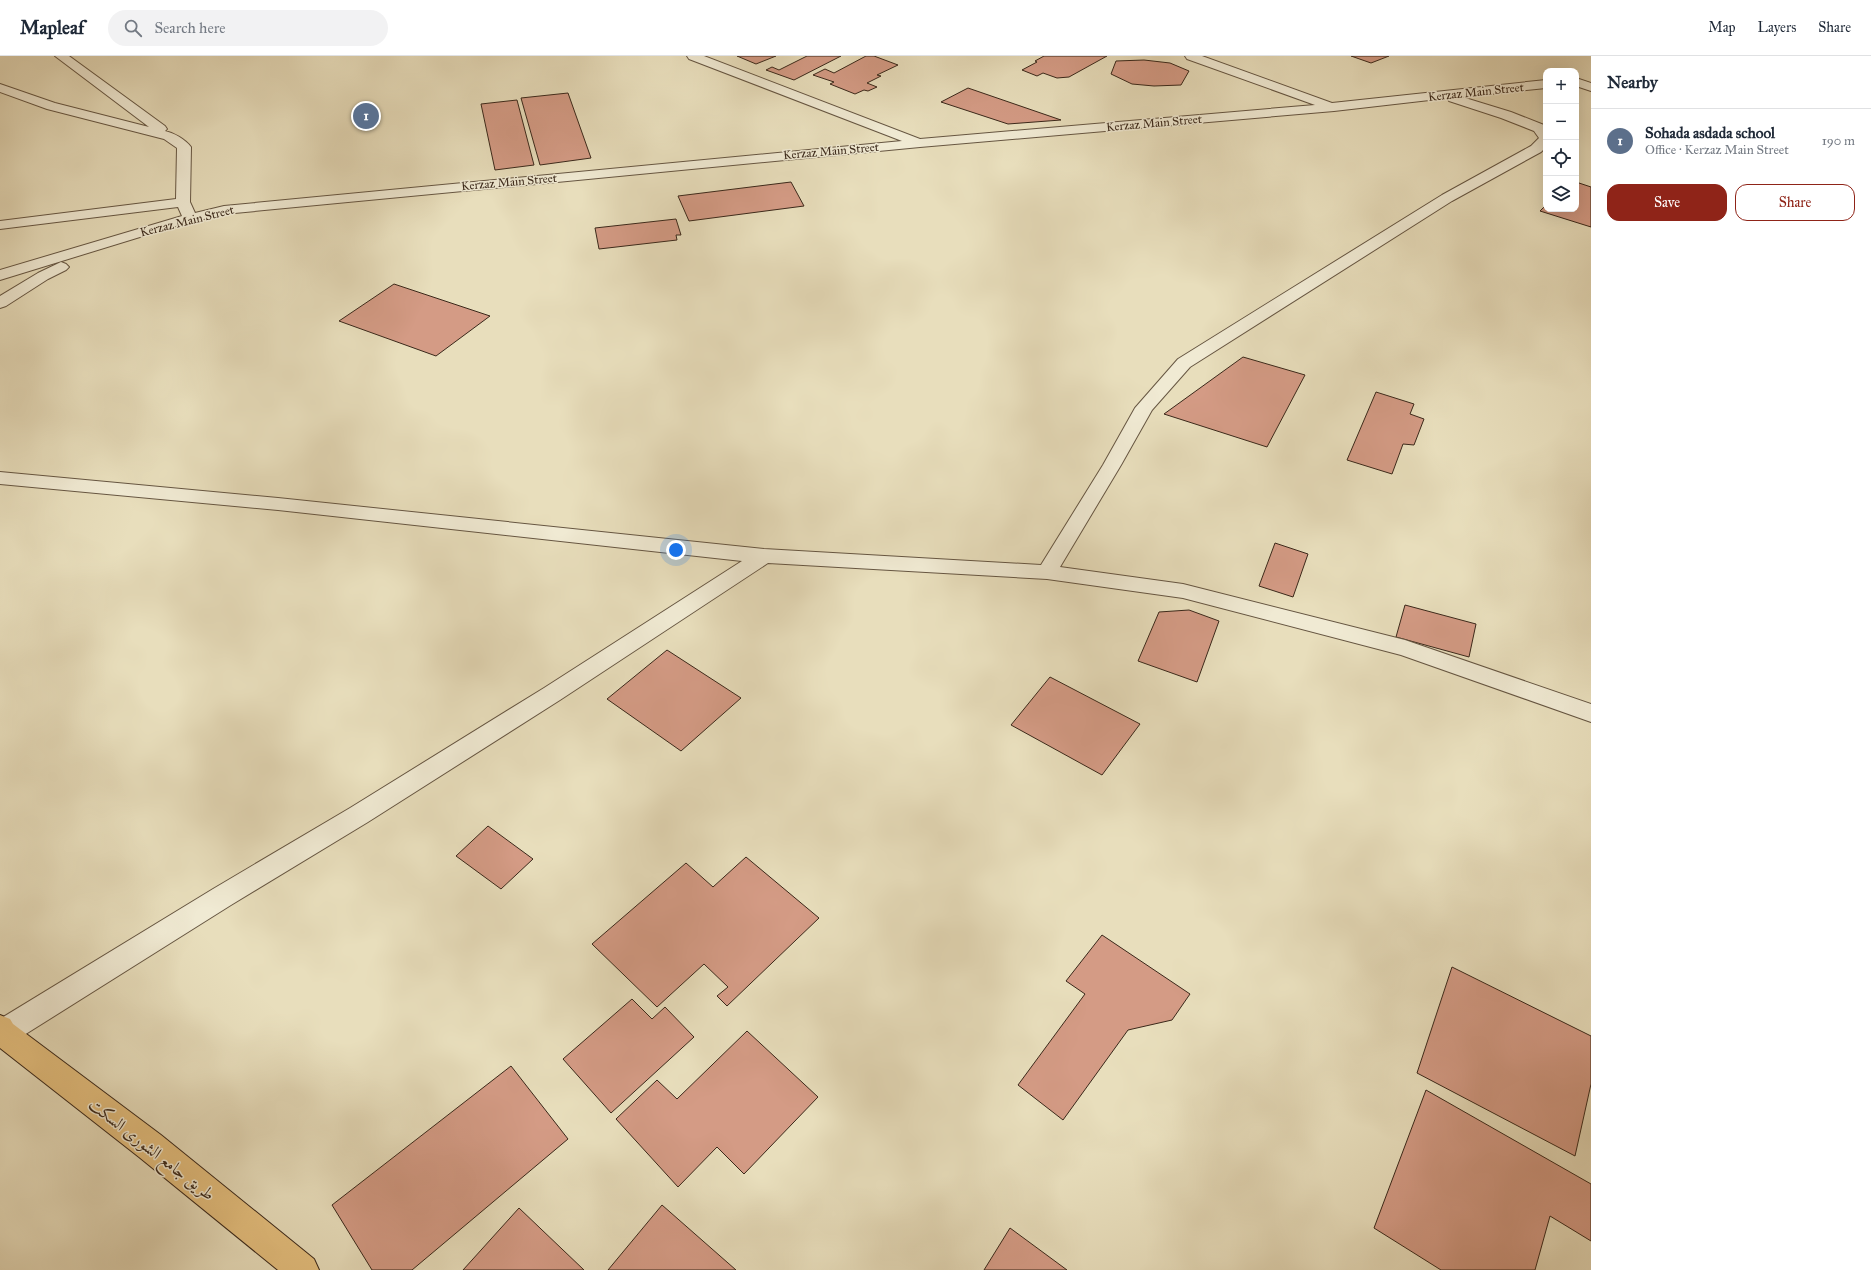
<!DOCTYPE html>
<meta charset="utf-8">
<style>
body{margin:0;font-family:"IM FELL Great Primer",Amiri,serif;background:#f2f2f3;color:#1f2937}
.controls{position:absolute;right:12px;top:12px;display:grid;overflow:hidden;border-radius:8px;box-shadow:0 4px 16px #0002}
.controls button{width:36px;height:36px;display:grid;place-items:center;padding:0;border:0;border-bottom:1px solid #e0e1e3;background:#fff;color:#1f2937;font:20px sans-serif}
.you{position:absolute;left:676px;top:494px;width:14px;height:14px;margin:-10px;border:3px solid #fff;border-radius:50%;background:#1a73e8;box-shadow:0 0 0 6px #1a73e833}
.badge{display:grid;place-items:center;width:26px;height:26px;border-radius:50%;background:#8f2418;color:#fff;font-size:13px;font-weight:700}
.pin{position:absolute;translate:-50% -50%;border:2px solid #fff;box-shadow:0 1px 4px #0006}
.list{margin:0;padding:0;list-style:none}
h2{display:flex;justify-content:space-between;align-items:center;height:52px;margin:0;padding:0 16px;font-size:17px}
h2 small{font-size:13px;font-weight:400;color:#747a83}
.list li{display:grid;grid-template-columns:26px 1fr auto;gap:12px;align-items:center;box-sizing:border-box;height:64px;padding:0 16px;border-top:1px solid #e0e1e3}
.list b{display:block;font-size:15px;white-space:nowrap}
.list p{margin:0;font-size:13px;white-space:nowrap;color:#747a83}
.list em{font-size:13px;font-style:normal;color:#747a83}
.actions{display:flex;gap:8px;padding:12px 16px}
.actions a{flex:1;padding:9px 0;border:1px solid #8f2418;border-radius:12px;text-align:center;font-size:14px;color:#8f2418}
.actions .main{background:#8f2418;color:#fff}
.icon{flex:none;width:22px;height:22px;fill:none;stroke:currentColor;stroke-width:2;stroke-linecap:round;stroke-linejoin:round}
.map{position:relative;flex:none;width:1591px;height:1214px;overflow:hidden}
header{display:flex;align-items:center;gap:24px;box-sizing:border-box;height:56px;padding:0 20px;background:#fff;border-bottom:1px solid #e0e1e3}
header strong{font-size:19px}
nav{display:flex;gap:22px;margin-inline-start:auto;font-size:14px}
.search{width:280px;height:36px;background:#f2f2f3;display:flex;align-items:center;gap:10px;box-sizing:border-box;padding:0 14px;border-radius:22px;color:#747a83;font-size:15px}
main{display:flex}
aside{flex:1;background:#fff}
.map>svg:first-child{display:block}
.building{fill:#d49b85;stroke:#3a281a}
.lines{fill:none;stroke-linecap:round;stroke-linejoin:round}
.minor-casing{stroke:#665642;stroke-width:2}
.major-casing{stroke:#3a281a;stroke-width:2}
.minor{fill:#f0ead3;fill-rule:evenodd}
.major{fill:#e4bf7e;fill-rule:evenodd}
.labels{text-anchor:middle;stroke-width:3;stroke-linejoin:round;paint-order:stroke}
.far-street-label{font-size:12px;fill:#3a281a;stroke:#f0ead3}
.near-street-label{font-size:17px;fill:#3a281a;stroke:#f0ead3}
</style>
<header>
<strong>Mapleaf</strong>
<div class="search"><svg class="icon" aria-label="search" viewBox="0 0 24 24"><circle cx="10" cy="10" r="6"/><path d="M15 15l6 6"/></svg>Search here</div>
<nav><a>Map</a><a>Layers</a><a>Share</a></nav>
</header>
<main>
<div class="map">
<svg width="1591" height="1214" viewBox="0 0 1591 1214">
<rect width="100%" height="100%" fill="#e8debc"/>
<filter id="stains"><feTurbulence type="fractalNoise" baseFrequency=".005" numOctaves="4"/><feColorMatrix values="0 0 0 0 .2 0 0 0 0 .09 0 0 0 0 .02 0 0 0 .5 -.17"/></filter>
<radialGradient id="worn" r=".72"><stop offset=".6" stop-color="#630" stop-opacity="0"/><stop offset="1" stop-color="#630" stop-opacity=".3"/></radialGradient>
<g class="building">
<polygon points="737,0 776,0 756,8"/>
<polygon points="807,0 841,0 794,24 766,14 772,11 779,14"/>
<polygon points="866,0 874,0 898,9 877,19 881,20 867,27 877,31 868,35 864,34 855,38 830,28 834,26 813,19 825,13 834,17"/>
<polygon points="1044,0 1107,0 1069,21 1057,22 1043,17 1037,20 1022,14 1037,6 1035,5"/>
<polygon points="1351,0 1389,0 1371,7"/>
<polygon points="1144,4 1170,7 1189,15 1181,29 1154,30 1132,28 1111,18 1116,5"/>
<polygon points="968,32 1061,64 1008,68 941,46"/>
<polygon points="568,37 591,102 540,109 521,42"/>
<polygon points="517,44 534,109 495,114 481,48"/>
<polygon points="791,126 804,150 689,165 678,140"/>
<polygon points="1576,126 1591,131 1591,171 1540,155 1546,149 1546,153 1576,153"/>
<polygon points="676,163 681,179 676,179 677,184 599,193 595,172"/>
<polygon points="394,228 490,260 436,300 339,265"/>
<polygon points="1243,301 1305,319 1267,391 1164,358"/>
<polygon points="1376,336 1414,348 1410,358 1424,363 1414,389 1403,388 1392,418 1347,404"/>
<polygon points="1275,487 1308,498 1293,541 1259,530"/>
<polygon points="1405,549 1476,568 1469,601 1396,581"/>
<polygon points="1189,554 1219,565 1197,626 1138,605 1159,556"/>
<polygon points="667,594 741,642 681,695 607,643"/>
<polygon points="1050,621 1140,668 1102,719 1011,669"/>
<polygon points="488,770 533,803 501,833 456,800"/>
<polygon points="746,801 819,862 727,950 717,940 728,931 704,908 657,951 592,888 686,807 713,831"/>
<polygon points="1102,879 1190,938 1172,964 1128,974 1063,1064 1018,1029 1085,938 1066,925"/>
<polygon points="1452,911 1591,980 1591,1028 1575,1100 1417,1017"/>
<polygon points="632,943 652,963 665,951 694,981 611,1057 563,1003"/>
<polygon points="747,975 818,1041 744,1118 717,1091 678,1131 616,1063 657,1024 677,1043"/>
<polygon points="511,1010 568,1083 412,1214 372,1214 332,1149"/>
<polygon points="1426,1034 1591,1128 1591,1185 1550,1160 1535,1214 1441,1214 1374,1172"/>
<polygon points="662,1149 736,1214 608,1214"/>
<polygon points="519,1152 584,1214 463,1214"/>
<polygon points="1010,1172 1067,1214 984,1214"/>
</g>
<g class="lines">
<defs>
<g id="minor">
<path d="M55,0H69L165,70L167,73L165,75C174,77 185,83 191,91L190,146L195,157L224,150L902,85L689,3L687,0H704L920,83L1315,49L1187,3L1185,0H1202L1332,47L1546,24V32L1462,41L1511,56L1544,69L1546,73V91L1541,96L1452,145L1190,311L1152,354L1121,409L1060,511L1183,528L1405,584L1591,648V666L1401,599L1183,542L1047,523L768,507L560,644L368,766L231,849L13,986L3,990L0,989V963L213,833L350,752L544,632L742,505L278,454L0,428V416L278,442L764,493L1041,509L1103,409L1135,352L1178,303L1442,139L1531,90L1539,82L1534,75L1501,62L1449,45L1447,42L1334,55L920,91L224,158L179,169L0,224V214L182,160L178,151L0,173V165L176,143L177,92L164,83L47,53L0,36V28L55,47L149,71Z"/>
<polygon points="1576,22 1591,27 1591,35 1576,30"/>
<polygon points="61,206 66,208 69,211 66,214 48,223 6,250 0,252 0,240 38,217"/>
</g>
<polygon id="major" points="0,959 10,963 13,968 161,1079 314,1203 319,1214 278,1214 139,1101 0,992"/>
</defs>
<use href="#minor" class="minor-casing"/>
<use href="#major" class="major-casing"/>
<use href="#minor" class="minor"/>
<use href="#major" class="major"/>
</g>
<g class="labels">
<g class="far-street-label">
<text transform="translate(1476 36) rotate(-6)" y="4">Kerzaz Main Street</text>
<text transform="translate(1154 67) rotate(-5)" y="4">Kerzaz Main Street</text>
<text transform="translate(831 95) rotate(-5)" y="4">Kerzaz Main Street</text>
<text transform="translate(509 126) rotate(-5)" y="4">Kerzaz Main Street</text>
<text transform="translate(187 165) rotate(-14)" y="4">Kerzaz Main Street</text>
</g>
<g class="near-street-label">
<text transform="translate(152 1093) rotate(38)" y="6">طريق جامع الشورى السكت</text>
</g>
</g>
<rect width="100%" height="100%" filter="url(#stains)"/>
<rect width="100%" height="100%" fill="url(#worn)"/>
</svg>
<div class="controls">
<button>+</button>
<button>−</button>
<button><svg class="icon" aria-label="locate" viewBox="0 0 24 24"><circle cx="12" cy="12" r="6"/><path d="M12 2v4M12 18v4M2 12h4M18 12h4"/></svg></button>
<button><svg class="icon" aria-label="layers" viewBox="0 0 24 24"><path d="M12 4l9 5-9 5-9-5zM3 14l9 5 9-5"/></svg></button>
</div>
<div class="you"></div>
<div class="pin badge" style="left:366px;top:60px;background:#5c6f8a">1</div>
</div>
<aside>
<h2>Nearby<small></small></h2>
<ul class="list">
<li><span class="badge" style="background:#5c6f8a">1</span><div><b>Sohada asdada school</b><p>Office · Kerzaz Main Street</p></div><em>190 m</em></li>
</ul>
<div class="actions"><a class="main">Save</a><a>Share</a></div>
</aside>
</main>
